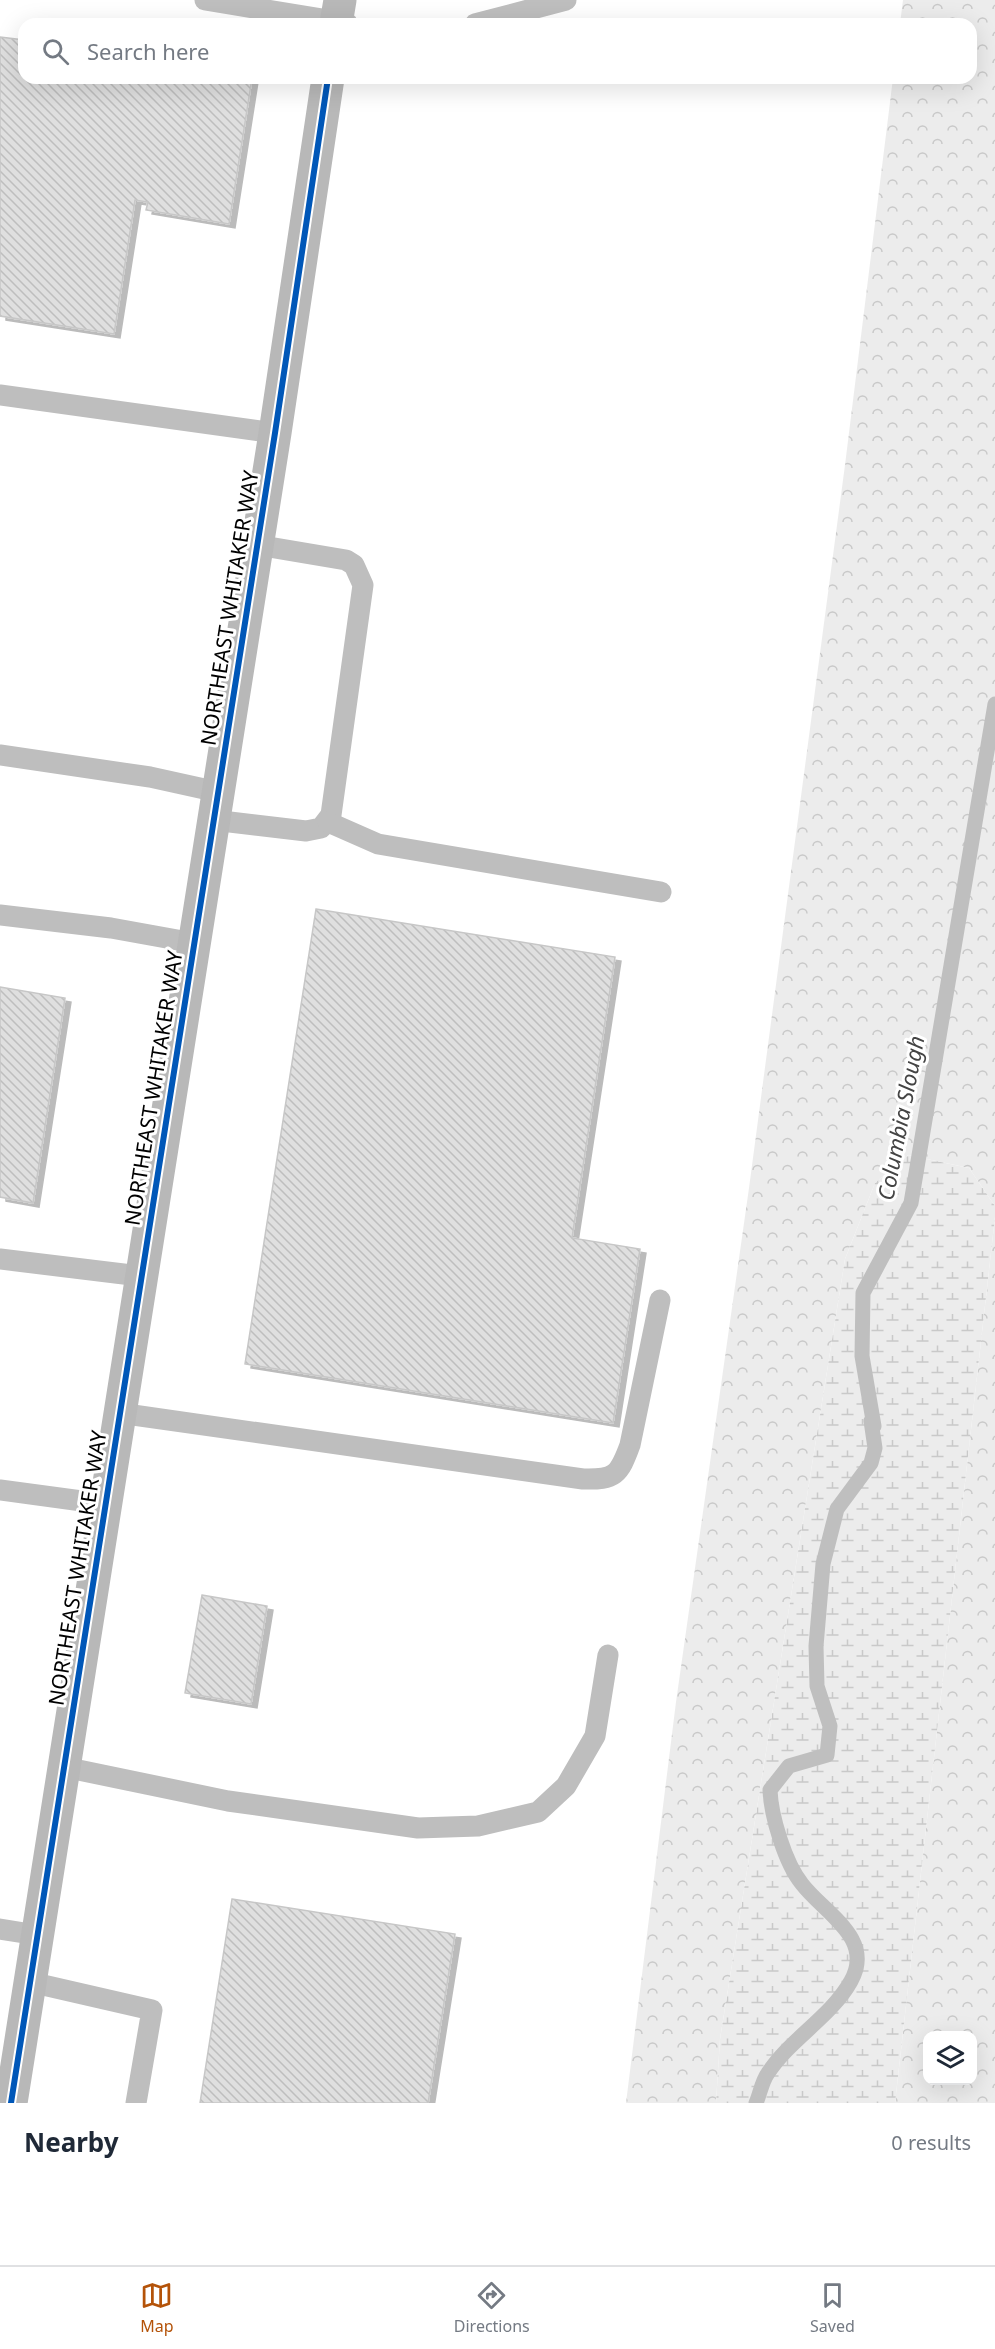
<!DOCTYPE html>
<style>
body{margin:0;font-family:"Noto Sans",sans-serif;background:#f2f2f3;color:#1f2937}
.controls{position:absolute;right:18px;bottom:18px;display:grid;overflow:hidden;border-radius:12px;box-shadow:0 6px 24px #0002}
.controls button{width:54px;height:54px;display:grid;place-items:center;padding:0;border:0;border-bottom:2px solid #e0e1e3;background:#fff;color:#1f2937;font:30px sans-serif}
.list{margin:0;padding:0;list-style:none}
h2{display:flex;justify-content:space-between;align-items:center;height:78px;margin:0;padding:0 24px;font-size:26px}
h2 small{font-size:20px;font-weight:400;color:#747a83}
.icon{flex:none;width:33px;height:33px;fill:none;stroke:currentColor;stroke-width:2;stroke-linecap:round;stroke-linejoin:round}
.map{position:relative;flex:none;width:995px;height:2103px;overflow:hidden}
.search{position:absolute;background:#fff;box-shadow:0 6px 24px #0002;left:18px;right:18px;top:18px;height:66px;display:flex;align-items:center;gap:15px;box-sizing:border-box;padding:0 21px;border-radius:18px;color:#747a83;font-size:22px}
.sheet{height:162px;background:#fff}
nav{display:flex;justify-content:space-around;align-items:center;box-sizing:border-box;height:84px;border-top:2px solid #e0e1e3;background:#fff;font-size:16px;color:#747a83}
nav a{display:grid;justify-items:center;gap:3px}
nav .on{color:#b45309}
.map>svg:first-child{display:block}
.forest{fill:url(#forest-crowns);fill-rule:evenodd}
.wetland{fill:url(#wetland-marsh)}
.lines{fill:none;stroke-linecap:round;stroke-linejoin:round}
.stream{stroke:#bfbfbf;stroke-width:15}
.building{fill:url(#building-back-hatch);stroke:#c7c7c7;stroke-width:1.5;filter:url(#shadow)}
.lane{stroke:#bebebe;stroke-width:21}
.secondary{stroke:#b8b8b8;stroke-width:33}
.cycleway-casing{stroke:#fff;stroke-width:10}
.cycleway{stroke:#0057b8;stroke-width:6}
.labels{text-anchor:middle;stroke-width:6;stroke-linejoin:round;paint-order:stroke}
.street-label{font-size:21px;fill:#000;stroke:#fff}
.water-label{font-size:22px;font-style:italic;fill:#444;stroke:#fff}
</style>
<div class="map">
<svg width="995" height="2103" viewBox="0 0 995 2103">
<defs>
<pattern id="forest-crowns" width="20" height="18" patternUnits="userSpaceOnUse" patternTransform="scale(1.5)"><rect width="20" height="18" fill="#ececec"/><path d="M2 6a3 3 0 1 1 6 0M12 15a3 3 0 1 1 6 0" fill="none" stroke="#c9c9c9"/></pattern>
<pattern id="wetland-marsh" width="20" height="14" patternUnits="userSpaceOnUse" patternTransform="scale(1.5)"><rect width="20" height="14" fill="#ececec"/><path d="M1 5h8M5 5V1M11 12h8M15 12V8" fill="none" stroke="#c9c9c9"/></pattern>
<pattern id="building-back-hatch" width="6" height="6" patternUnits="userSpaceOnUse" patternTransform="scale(1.5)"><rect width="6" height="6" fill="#dfdfdf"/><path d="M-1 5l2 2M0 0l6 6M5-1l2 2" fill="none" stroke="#bebebe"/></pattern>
<filter id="shadow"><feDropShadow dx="6" dy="4" stdDeviation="0" flood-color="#0004"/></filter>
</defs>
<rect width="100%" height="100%" fill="#fff"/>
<g class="forest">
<polygon points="903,0 995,0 995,1206 969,1168 908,1155 875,1183 845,1259 720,2039 716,2103 626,2103 676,1702 749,1188 845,465 893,78 971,78 971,24 900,24"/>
<path d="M995,1217V2103H895ZM928,2036H972V2080H928Z"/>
</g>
<polygon class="wetland" points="908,1155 969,1168 995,1206 995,1217 895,2103 716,2103 720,2039 845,1259 875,1183"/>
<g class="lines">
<path class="stream" d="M756,2103C760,2094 762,2081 768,2073C790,2039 831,2017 851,1981C875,1938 824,1913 802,1884C785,1863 771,1816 770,1790L789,1766L827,1755L830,1726L817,1686L816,1646L823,1564L837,1509L871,1463L875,1448L871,1421L874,1426L862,1356L863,1293L911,1203L995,704"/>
</g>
<g class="building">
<polygon points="0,37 24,40 24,78 252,78 229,224 146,210 148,202 135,200 114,334 0,316"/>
<polygon points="316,909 615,957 572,1238 640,1249 613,1423 245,1364"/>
<polygon points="0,987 65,998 33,1203 0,1197"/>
<polygon points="202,1595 267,1606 251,1704 185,1693"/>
<polygon points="232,1899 455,1934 428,2103 200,2103"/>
</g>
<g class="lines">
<g class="lane">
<polyline points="205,0 347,23"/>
<polyline points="475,24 566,0"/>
<polyline points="0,395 275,433"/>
<polyline points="0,755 150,777 218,792"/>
<polyline points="213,820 306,831 321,828 331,815 363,585 354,565 346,560 257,545"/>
<polyline points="328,822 378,844 661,892"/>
<polyline points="0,915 111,928 194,943"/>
<polyline points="0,1259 140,1276"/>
<path d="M119,1413L583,1479C615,1480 619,1475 630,1445L660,1300"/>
<polyline points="0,1490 104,1504"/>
<polyline points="64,1767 228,1801 418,1828 478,1826 538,1812 566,1786 595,1736 608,1655"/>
<polyline points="0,1929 37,1935"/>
<polyline points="30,1982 152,2010 136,2103"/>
</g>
<g class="secondary">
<polyline points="336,24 340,0"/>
<polyline points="11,2103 275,433 328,78"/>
</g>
<defs>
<polyline id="cycleway" points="11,2103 275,433 328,78"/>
</defs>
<use href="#cycleway" class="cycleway-casing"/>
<use href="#cycleway" class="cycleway"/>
</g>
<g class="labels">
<g class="street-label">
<text transform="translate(230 608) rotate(-81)" y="7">NORTHEAST WHITAKER WAY</text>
<text transform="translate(154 1088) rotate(-81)" y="7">NORTHEAST WHITAKER WAY</text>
<text transform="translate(78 1568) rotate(-81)" y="7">NORTHEAST WHITAKER WAY</text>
</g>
<g class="water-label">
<text transform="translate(901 1118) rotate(-79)" y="8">Columbia Slough</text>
</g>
</g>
</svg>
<div class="controls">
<button><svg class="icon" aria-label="layers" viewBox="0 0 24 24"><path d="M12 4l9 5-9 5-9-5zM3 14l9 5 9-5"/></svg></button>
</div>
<div class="search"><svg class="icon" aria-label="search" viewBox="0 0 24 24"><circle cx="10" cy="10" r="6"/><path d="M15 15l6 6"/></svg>Search here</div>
</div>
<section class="sheet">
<h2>Nearby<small>0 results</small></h2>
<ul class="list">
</ul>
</section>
<nav>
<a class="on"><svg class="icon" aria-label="map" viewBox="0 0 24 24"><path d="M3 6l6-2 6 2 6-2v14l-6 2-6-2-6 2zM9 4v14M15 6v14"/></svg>Map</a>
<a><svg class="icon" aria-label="directions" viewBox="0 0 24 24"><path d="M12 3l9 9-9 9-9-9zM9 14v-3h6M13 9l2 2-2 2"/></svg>Directions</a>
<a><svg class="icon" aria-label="saved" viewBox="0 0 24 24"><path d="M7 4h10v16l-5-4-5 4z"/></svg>Saved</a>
</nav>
